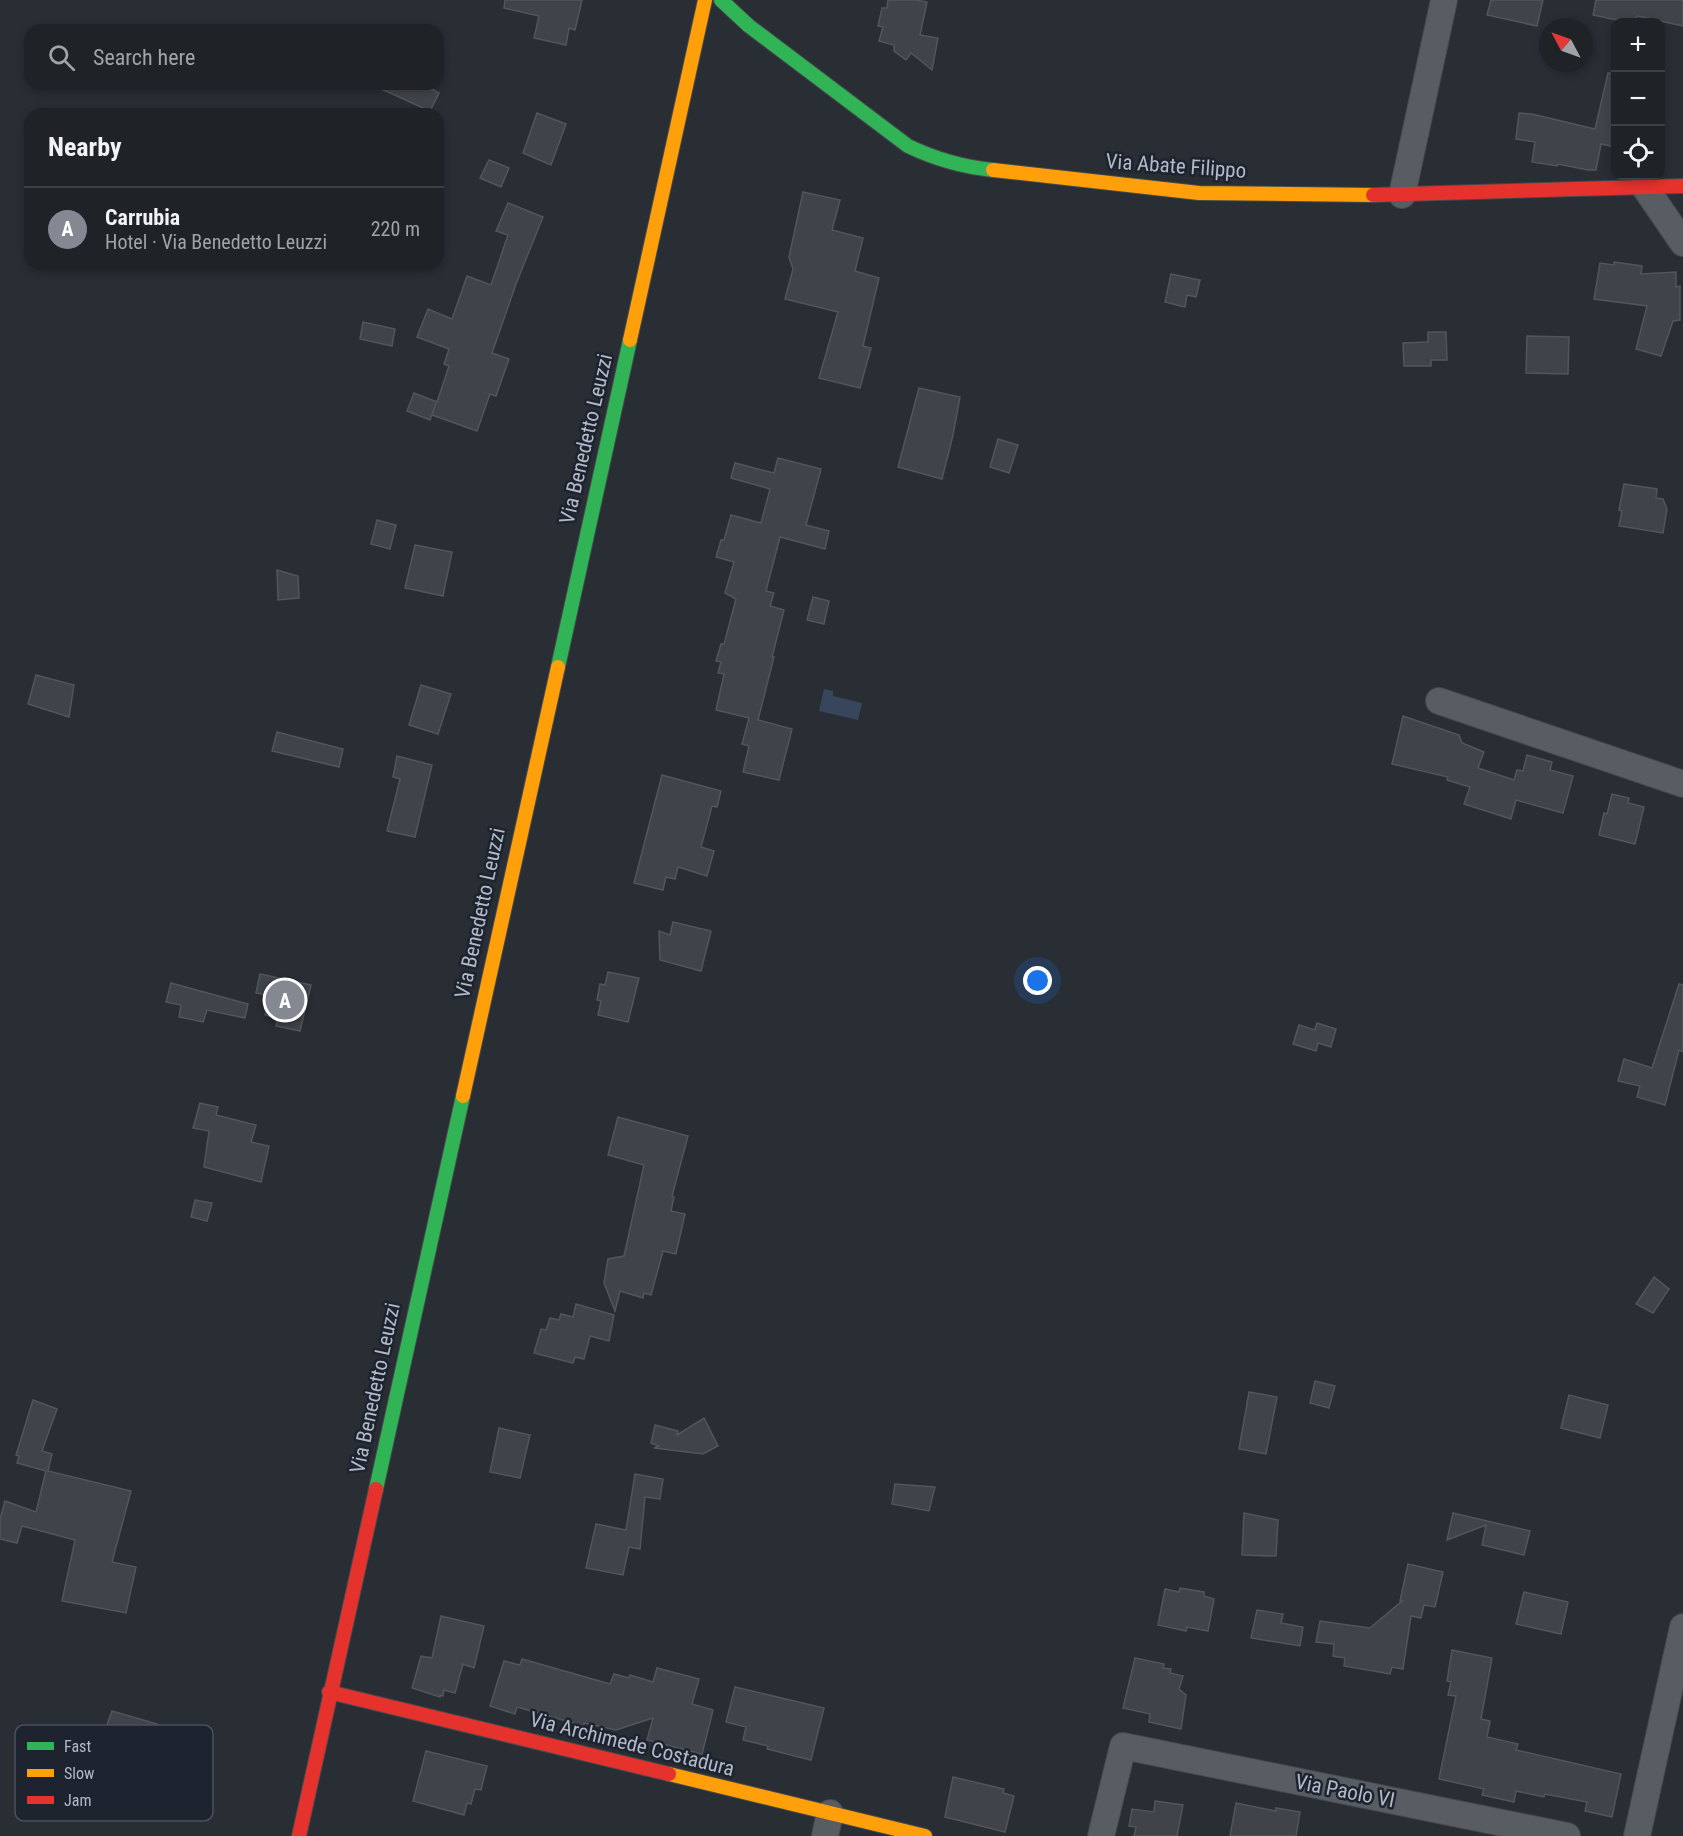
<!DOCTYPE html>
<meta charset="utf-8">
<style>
body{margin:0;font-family:"Roboto Condensed",sans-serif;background:#2c2f33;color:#f1f3f6}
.controls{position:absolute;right:18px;top:18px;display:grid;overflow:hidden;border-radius:12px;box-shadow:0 3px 9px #0003}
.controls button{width:54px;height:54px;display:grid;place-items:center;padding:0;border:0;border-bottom:2px solid #3c3f44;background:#1f2227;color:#f1f3f6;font:30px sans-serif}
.compass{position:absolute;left:1539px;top:18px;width:54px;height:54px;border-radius:50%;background:#1f2227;box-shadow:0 3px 9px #0003;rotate:311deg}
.you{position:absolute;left:1038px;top:981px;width:21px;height:21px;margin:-15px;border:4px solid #fff;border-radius:50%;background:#1a73e8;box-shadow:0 0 0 9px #1a73e833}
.badge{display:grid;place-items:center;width:39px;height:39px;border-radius:50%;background:#838893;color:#fff;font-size:20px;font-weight:700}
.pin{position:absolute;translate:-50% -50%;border:3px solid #fff;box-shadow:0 2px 6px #0006}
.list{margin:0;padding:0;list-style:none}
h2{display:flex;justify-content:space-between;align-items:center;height:78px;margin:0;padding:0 24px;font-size:26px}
h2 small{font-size:20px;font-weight:400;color:#a1a4a7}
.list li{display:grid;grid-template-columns:39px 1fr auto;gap:18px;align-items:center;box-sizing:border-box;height:84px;padding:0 24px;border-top:2px solid #3c3f44}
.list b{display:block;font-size:22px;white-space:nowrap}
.list p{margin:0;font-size:20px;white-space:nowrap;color:#a1a4a7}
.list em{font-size:20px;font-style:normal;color:#a1a4a7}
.icon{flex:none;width:33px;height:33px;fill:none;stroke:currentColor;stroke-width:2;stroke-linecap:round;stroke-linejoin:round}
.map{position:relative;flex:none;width:1683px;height:1836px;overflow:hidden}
.search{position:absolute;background:#1f2227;box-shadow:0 3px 9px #0003;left:24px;top:24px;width:420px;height:66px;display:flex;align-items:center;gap:15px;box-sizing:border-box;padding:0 21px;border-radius:18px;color:#a1a4a7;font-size:22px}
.panel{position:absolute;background:#1f2227;box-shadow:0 3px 9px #0003;left:24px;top:108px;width:420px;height:162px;border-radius:18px}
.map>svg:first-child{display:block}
.water{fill:#38465d}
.building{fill:#404349;stroke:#51555c;stroke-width:1.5}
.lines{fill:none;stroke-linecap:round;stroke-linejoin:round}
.street-casing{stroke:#45484d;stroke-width:28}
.fast-casing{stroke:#45484d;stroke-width:16}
.slow-casing{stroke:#45484d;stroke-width:16}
.jam-casing{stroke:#45484d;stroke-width:16}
.street{stroke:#585c63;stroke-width:26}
.fast{stroke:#30b455;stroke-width:14}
.slow{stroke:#ff9f0a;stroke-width:14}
.jam{stroke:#e5322d;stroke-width:14}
.labels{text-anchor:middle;stroke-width:5;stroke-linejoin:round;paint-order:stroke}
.street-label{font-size:21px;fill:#b3b9c6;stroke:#1d232f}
.key{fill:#1d232f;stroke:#4a505c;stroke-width:1.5}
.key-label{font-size:16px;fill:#b3b9c6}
</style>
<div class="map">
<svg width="1683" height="1836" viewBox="0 0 1683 1836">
<rect width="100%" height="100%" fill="#292d34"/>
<polygon class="water" points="824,689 833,691 833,696 862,703 858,720 819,711"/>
<g class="building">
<polygon points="505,0 582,0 575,30 569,28 566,45 534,38 539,16 504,8"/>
<polygon points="888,0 915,0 927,2 920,35 938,38 932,70 911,53 906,60 894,51 894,45 879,41 883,27 878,26 882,8 887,8"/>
<polygon points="1491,0 1543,0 1537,26 1487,15"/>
<polygon points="1596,0 1683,0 1683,26 1637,16 1635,22 1626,22 1593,15"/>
<polygon points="1608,73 1616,74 1616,147 1601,144 1596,170 1588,170 1558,164 1557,166 1532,162 1535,142 1516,139 1519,113 1532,114 1595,129"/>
<polygon points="370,84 423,84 439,93 430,111"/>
<polygon points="537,113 566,124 551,165 523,153"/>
<polygon points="489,160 509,168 501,187 480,178"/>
<polygon points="803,192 840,200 832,230 863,238 855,271 879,278 863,346 871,348 860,388 819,378 838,312 785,299 793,269 789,257"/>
<polygon points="508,203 543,217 516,284 492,353 509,359 496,396 490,394 477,431 432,415 436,403 430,420 407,411 414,393 437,402 449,366 444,364 449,349 417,337 428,309 452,319 467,276 491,285 508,235 496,231"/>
<polygon points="1614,262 1642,266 1641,274 1676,272 1676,287 1680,286 1680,320 1673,321 1661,356 1636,349 1647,306 1594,299 1600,263 1614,265"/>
<polygon points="1171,274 1200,280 1196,297 1187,295 1185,307 1165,302"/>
<polygon points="363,322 395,329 392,346 360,339"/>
<polygon points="1428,332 1446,332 1447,360 1431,360 1431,366 1404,366 1403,343 1428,342"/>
<polygon points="1527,336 1569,337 1568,374 1526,373"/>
<polygon points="919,388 960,397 953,435 942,479 898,467"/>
<polygon points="998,439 1018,445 1009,473 990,467"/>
<polygon points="778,458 821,469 806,525 829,531 825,549 780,537 766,591 774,593 770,606 784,610 772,657 774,657 758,720 792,729 779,780 743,772 749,746 742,744 749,718 716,710 724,674 718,673 721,662 716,661 721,644 724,644 736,599 725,593 734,562 716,557 721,540 724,540 731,515 761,523 770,489 731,478 735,463 774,473"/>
<polygon points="1624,484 1657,489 1656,498 1663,499 1667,509 1663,533 1619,526 1622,511 1619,510"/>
<polygon points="377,520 396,525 390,549 371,544"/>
<polygon points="415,545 452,552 443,596 405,588"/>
<polygon points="277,570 298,576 299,598 278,600"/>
<polygon points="813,597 829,601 824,624 807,620"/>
<polygon points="36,675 74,685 69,717 28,704"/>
<polygon points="421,685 451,694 438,734 409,725"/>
<polygon points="1403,716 1459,735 1462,743 1484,752 1478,768 1514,780 1517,770 1523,771 1527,755 1552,762 1550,770 1573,776 1563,813 1516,800 1511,819 1464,804 1470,787 1447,780 1448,777 1392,764"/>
<polygon points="277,732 343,749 339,767 272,751"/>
<polygon points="397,756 432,765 415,837 387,831 400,779 393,777"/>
<polygon points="662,775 721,791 717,807 712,806 701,847 714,851 707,876 678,867 675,879 666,877 663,890 634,883"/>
<polygon points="1612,794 1629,798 1628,803 1644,807 1635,844 1599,835 1604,813 1607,814"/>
<polygon points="673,922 711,931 701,971 660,960 659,931 670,935"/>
<polygon points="608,972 639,978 628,1022 598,1015 601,1001 597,1000 600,984 605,985"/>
<polygon points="260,974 311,985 300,1031 276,1026 278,1018 265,1015 270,996 256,993"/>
<polygon points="171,983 248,1004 245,1018 207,1010 203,1022 179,1017 181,1005 166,1002"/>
<polygon points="1679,984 1683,985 1683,1052 1679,1050 1665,1105 1637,1097 1640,1086 1618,1081 1624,1059 1652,1068"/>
<polygon points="1317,1023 1336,1029 1331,1047 1318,1043 1316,1051 1293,1044 1299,1025 1315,1030"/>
<polygon points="200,1103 218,1107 216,1115 256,1125 251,1142 269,1146 261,1182 204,1167 209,1131 193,1128"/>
<polygon points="618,1117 688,1136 672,1196 674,1197 671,1211 685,1214 676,1254 663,1251 651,1295 644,1293 643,1298 620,1291 615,1311 604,1283 608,1259 624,1256 644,1165 608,1155"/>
<polygon points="195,1200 212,1203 207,1221 191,1217"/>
<polygon points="1654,1277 1669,1289 1653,1313 1636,1304"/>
<polygon points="576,1304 614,1315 609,1341 590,1336 584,1359 575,1357 573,1363 534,1353 541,1329 546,1330 550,1318 559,1320 561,1314 573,1317"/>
<polygon points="1315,1381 1335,1386 1329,1408 1310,1403"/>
<polygon points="1249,1392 1277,1397 1266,1454 1239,1449"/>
<polygon points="1569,1395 1608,1405 1600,1438 1561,1428"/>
<polygon points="33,1400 57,1409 42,1451 52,1454 48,1471 131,1491 112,1562 136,1567 126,1613 62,1601 75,1540 22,1526 17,1543 0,1539 0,1519 5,1501 36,1512 46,1471 17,1463 19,1456 16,1455"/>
<polygon points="704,1418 718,1446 703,1454 654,1448 659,1446 651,1443 655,1425 678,1431 677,1435"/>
<polygon points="499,1428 530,1435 520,1478 490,1472"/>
<polygon points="635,1474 663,1479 660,1499 645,1497 640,1549 629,1547 623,1575 586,1568 596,1524 626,1530"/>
<polygon points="895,1484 935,1487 929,1511 892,1504"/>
<polygon points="1244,1513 1278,1520 1276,1556 1242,1555"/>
<polygon points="1453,1513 1530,1531 1524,1555 1482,1545 1486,1525 1447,1540"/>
<polygon points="1408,1564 1443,1572 1435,1607 1424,1605 1421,1618 1411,1616 1403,1669 1392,1667 1390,1674 1344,1666 1345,1658 1333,1656 1334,1644 1316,1642 1320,1621 1370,1628 1402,1601 1400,1601"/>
<polygon points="1180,1588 1204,1592 1204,1596 1214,1599 1208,1631 1187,1627 1186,1631 1158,1625 1165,1589 1179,1592"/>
<polygon points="1524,1592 1568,1602 1561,1634 1516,1624"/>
<polygon points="1257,1610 1283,1614 1281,1623 1303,1627 1300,1646 1251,1638"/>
<polygon points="441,1616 484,1626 474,1668 463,1664 455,1693 444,1690 443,1696 440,1695 440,1697 412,1688 421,1656 432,1658"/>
<polygon points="1452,1650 1492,1658 1481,1719 1490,1721 1487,1737 1518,1744 1516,1750 1621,1774 1612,1817 1585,1811 1587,1802 1545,1794 1544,1797 1516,1791 1514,1802 1482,1795 1484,1789 1439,1779 1456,1696 1448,1695 1451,1682 1447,1681"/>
<polygon points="1135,1658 1164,1664 1163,1668 1171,1669 1170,1673 1183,1676 1179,1689 1186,1695 1181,1729 1149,1722 1150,1714 1123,1708"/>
<polygon points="522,1659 610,1684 614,1674 629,1678 630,1675 653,1682 657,1668 699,1679 692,1704 713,1710 702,1754 647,1740 653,1718 616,1730 584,1723 584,1726 517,1707 515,1714 490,1706 504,1661 520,1665"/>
<polygon points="735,1687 824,1708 811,1760 767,1749 768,1746 743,1740 746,1727 726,1722"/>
<polygon points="112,1711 157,1724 148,1763 166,1767 156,1811 75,1790 81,1758 94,1761"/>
<polygon points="426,1751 487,1766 481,1790 475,1789 471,1804 467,1803 464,1815 413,1801"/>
<polygon points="953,1777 1004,1789 1003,1793 1014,1796 1005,1832 945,1817"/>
<polygon points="1155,1801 1183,1805 1177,1836 1134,1836 1136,1827 1129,1826 1132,1809 1154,1812"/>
<polygon points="1236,1803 1276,1811 1276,1808 1300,1812 1296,1836 1230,1836"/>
</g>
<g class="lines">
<defs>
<g id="street">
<polyline points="1644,186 1683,243"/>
<polyline points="1402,195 1444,0"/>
<polyline points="1439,701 1683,784"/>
<polyline points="825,1836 830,1813"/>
<polyline points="1101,1836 1123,1746 1567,1836"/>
<polyline points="1637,1836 1683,1627"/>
</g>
<g id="fast">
<path d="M721,0L749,26L908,146C935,159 963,167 993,170"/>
<polyline points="558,667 630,340"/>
<polyline points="376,1489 463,1096"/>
</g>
<g id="slow">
<polyline points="993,170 1199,193 1373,195"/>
<polyline points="630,340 705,0"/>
<polyline points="463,1096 558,667"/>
<polyline points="669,1774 925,1836"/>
</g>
<g id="jam">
<polyline points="1373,195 1683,186"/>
<polyline points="329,1692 669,1774"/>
<polyline points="299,1836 376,1489"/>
</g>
</defs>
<use href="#street" class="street-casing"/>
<use href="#fast" class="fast-casing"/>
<use href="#slow" class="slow-casing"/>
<use href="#jam" class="jam-casing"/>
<use href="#street" class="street"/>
<use href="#fast" class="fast"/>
<use href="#slow" class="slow"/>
<use href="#jam" class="jam"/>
</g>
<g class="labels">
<g class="street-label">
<text transform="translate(1176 166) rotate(4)" y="7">Via Abate Filippo</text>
<text transform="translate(586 439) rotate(-77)" y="7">Via Benedetto Leuzzi</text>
<text transform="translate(480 913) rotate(-78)" y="7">Via Benedetto Leuzzi</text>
<text transform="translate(375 1388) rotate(-78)" y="7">Via Benedetto Leuzzi</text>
<text transform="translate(632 1744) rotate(14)" y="7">Via Archimede Costadura</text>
<text transform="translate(1345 1791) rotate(11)" y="7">Via Paolo VI</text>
</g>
</g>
<rect x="15" y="1725" width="198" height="96" rx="9" class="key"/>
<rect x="27" y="1742" width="27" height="8" fill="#30b455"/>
<rect x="27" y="1769" width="27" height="8" fill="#ff9f0a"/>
<rect x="27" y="1796" width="27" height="8" fill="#e5322d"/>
<g class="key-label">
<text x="64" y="1752">Fast</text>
<text x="64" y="1779">Slow</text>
<text x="64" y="1806">Jam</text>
</g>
</svg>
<div class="controls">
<button>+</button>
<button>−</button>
<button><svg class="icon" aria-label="locate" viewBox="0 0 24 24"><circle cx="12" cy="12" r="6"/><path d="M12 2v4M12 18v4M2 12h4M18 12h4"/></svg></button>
</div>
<svg class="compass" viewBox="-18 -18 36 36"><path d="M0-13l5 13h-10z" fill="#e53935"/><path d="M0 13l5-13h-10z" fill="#a1a4a7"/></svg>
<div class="you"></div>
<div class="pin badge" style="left:285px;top:1000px">A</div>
<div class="search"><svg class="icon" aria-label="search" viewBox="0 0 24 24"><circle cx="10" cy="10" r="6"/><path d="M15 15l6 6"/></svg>Search here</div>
<section class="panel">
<h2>Nearby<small></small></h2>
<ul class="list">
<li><span class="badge">A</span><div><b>Carrubia</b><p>Hotel · Via Benedetto Leuzzi</p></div><em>220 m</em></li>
</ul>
</section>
</div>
